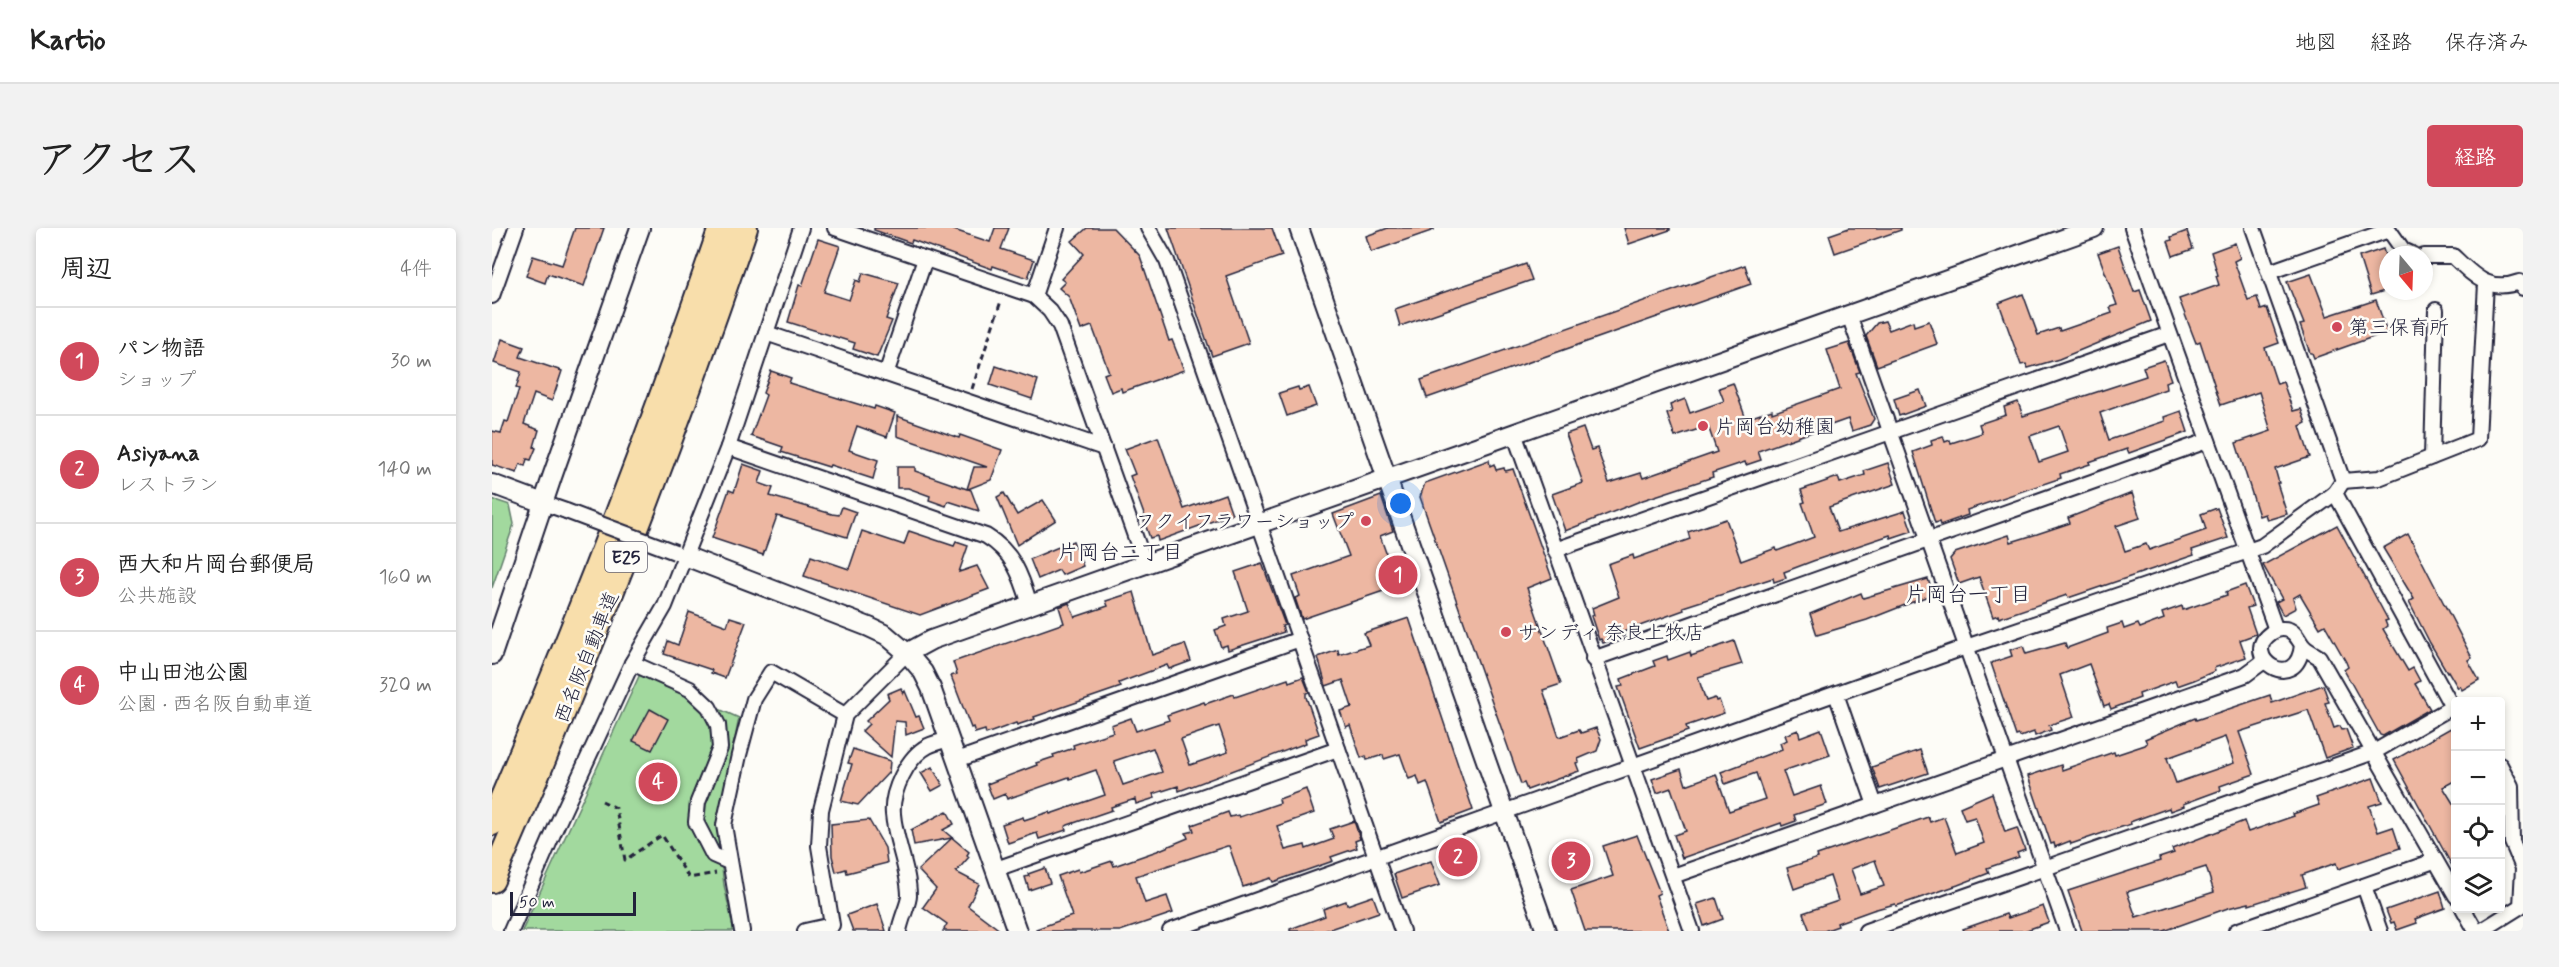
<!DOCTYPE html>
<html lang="ja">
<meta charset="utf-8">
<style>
body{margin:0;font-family:Mynerve,"Klee One",sans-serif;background:#f2f2f2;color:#222}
.controls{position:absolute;right:18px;bottom:18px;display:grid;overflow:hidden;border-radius:6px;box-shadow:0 3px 9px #0003}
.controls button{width:54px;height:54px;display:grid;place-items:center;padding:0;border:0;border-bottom:2px solid #e0e0e0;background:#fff;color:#222;font:30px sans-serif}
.compass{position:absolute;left:1887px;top:18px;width:54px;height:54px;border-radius:50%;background:#fff;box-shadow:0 3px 9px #0003;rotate:161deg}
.scale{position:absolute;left:18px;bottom:15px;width:126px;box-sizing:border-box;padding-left:6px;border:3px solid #22223b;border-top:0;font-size:16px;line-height:21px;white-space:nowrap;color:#22223b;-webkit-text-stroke:4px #fdfcf7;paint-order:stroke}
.you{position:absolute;left:909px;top:276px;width:21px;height:21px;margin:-15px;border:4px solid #fff;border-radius:50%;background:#1a73e8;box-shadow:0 0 0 9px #1a73e833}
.badge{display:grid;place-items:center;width:39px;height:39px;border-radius:50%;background:#d1495b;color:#fff;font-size:20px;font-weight:700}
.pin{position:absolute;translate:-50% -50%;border:3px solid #fff;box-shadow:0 2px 6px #0006}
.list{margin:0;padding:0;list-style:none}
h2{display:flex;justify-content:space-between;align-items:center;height:78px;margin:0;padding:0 24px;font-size:26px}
h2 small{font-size:20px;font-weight:400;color:#767676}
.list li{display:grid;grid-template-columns:39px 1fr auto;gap:18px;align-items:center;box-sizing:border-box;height:108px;padding:0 24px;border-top:2px solid #e0e0e0}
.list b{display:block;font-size:22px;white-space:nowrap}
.list p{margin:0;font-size:20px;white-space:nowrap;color:#767676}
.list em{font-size:20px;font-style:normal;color:#767676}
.icon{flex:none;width:33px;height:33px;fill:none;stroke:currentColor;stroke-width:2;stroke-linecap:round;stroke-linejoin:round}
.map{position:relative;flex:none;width:2031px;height:703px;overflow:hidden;border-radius:6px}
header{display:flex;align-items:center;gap:36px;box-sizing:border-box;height:84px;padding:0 30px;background:#fff;border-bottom:2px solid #e0e0e0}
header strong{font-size:28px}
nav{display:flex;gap:33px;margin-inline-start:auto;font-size:21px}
.intro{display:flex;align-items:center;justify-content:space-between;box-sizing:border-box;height:144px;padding:0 36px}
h1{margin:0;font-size:42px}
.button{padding:15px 27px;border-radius:6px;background:#d1495b;color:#fff;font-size:21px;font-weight:700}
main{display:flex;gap:36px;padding:0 36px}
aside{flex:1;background:#fff;border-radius:6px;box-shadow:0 3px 9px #0003}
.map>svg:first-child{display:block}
.green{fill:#a2d99e;stroke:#627e6c;stroke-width:1.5}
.building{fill:#edb7a2;stroke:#22223b;stroke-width:1.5;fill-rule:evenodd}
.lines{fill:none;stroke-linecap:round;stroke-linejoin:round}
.street-casing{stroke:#22223b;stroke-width:18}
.secondary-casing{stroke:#22223b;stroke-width:22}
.highway-casing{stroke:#22223b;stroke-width:28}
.path{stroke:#22223b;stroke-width:3;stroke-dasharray:6 4.5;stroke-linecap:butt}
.street{stroke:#fdfcf7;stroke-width:14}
.secondary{stroke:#fdfcf7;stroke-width:18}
.highway{stroke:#f8deab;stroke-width:24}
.street-bridge-casing{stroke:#22223b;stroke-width:18;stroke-linecap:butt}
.street-bridge{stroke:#fdfcf7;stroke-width:14}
.poi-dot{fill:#d1495b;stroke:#fdfcf7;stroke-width:2}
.labels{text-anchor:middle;stroke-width:5;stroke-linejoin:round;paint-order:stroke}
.shield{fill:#fdfcf7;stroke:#646373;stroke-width:1.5}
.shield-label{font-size:18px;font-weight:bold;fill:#22223b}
.poi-label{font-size:20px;fill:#22223b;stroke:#fdfcf7;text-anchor:start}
.street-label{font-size:20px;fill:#22223b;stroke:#fdfcf7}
.neighbourhood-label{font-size:21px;fill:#22223b;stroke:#fdfcf7}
</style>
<header>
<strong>Kartio</strong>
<nav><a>地図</a><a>経路</a><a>保存済み</a></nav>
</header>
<div class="intro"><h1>アクセス</h1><a class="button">経路</a></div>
<main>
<aside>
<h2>周辺<small>4件</small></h2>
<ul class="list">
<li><span class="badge">1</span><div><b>パン物語</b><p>ショップ</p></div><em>30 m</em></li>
<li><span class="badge">2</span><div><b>Asiyana</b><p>レストラン</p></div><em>140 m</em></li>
<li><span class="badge">3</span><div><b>西大和片岡台郵便局</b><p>公共施設</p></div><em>160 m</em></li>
<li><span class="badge">4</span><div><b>中山田池公園</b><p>公園 · 西名阪自動車道</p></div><em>320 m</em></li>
</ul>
</aside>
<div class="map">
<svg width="2031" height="703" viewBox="0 0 2031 703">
<rect width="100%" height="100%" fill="#fdfcf7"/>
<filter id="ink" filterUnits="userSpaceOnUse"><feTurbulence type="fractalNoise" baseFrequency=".0167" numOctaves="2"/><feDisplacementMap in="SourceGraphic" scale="12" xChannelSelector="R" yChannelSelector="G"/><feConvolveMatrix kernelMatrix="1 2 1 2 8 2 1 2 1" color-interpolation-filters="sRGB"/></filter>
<g filter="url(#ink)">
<g class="green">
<polygon points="0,271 18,277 22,296 0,360"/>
<polygon points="148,446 247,490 225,601 232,657 242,703 30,703"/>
</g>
<g class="building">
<polygon points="83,0 112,0 92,58 56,46 53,55 34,48 41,28 70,37"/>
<polygon points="382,0 456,0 498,14 503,0 517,0 509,21 542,32 536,50 501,38 500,41 420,12 419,15 382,2"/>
<polygon points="595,0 621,0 648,28 677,113 680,112 692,142 630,164 629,160 619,164 612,146 617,144 600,98 589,102 577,69 567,60 573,54 569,51 592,26 580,13"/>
<polygon points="676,0 780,0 790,28 734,48 757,115 720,128"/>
<polygon points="896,0 942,0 942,2 879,24 874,8"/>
<polygon points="1132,0 1178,0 1178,2 1137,16"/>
<polygon points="1357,0 1409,0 1409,2 1343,25 1337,7"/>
<polygon points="1695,3 1701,21 1681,28 1676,13 1680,12 1679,9"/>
<polygon points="326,11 348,18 332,64 357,72 364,52 368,54 371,45 407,55 394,91 400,93 385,129 361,121 363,115 296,94 307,57 310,58"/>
<polygon points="1743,15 1748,30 1742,33 1756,72 1765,69 1769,82 1775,80 1787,115 1773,120 1785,156 1791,154 1801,183 1809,181 1814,195 1808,198 1818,229 1783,241 1787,255 1785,255 1795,286 1775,292 1773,286 1767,288 1744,215 1779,203 1767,164 1729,177 1708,113 1704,115 1687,71 1727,57 1724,48 1726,47 1719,24"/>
<polygon points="1626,18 1642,64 1648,62 1659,93 1567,131 1536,140 1534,136 1529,137 1507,75 1531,66 1546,107 1567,100 1568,103 1620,85 1618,79 1625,77 1606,25"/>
<polygon points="1891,21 1896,36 1896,62 1879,67 1867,29"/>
<polygon points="1034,36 1040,52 908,98 903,81"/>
<polygon points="1253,37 1259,56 935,170 929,152"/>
<polygon points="1819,46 1835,88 1884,72 1895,104 1822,130 1820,125 1818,125 1808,97 1812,96 1795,54"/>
<polygon points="1393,93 1397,102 1421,93 1422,98 1437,93 1445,116 1385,138 1374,108 1385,95"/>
<polygon points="10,111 32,119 28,129 70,143 60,173 42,166 32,196 47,202 42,219 44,220 39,232 35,231 33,238 28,236 25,245 0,237 0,203 9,205 13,193 16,194 27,161 24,160 29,144 2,135"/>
<polygon points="1357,115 1368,144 1364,145 1382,191 1378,197 1360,203 1356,191 1266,223 1269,232 1254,237 1253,234 1220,245 1221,249 1151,272 1073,303 1060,266 1091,255 1074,206 1091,200 1099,222 1105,220 1117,255 1149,245 1151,250 1225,224 1216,198 1183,209 1175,186 1180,184 1178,177 1193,171 1198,185 1232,173 1227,160 1241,155 1254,191 1280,182 1280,185 1348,161 1335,122"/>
<path d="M1672,132L1679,152L1673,154L1674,161L1608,185L1617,212L1673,193L1672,189L1689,183L1696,204L1637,225L1635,221L1597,234L1598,236L1568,246L1569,250L1475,282L1476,287L1448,297L1447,294L1443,295L1421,224L1440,217L1439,212L1451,208L1453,214L1458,212L1459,215L1490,205L1487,196L1514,187L1512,179L1526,174L1531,188L1654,148L1651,139ZM1567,198L1576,224L1547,234L1538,208Z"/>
<polygon points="504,138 546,152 540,171 498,157"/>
<polygon points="279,143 299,150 297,155 382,181 383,178 403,185 395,209 365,198 357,222 386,232 381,251 338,237 337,239 289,224 291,219 259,208 274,167 271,165"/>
<polygon points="806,159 807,162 817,159 824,178 795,188 787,165"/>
<polygon points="1428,162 1434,178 1407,188 1402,171"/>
<polygon points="405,188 467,210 468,207 510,222 499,252 476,261 479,262 487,283 456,273 454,278 437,272 438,268 416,260 405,260 405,239 423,239 423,243 475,261 482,239 495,239 405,208"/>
<polygon points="666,209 692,281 733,266 740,286 666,313 665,308 658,310 652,293 654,292 638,248 643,246 633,221"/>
<polygon points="997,232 998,238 1002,236 1004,242 1012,240 1013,243 1021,241 1060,350 1035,360 1069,456 1051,462 1067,509 1087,502 1089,505 1104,500 1109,511 1105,523 1086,531 1087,534 1084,535 1087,543 1035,562 1032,555 1029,556 928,269 933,255"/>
<polygon points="1396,235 1403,256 1337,279 1346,304 1413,283 1420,303 1399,310 1398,307 1321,333 1292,344 1294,350 1282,354 1281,350 1191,379 1192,382 1131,404 1132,408 1111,415 1109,411 1107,412 1099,388 1102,387 1100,380 1127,369 1116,336 1141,327 1142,331 1198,311 1196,304 1234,291 1249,333 1284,320 1285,323 1322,309 1310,275 1313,274 1309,262 1346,249 1348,255 1373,247 1372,243"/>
<polygon points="251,236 271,243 267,255 281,260 278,268 340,286 347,287 350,279 364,284 355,309 285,288 271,327 220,310 237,262 242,264"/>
<polygon points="512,265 525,287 551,272 564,292 525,317 505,269"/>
<polygon points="1640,265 1648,290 1624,298 1633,323 1654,316 1657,322 1714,302 1709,286 1725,280 1736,310 1700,322 1702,327 1576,370 1575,367 1507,390 1506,387 1501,389 1487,349 1467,356 1458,331 1463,325 1517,307 1519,314 1545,306 1578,295 1576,290"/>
<polygon points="889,268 901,303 888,308 906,358 810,391 803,370 808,368 801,348 857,328 841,286"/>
<polygon points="1845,297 1896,392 1893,393 1895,398 1891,401 1916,443 1921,440 1928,453 1923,456 1938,481 1891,508 1888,507 1852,442 1856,439 1854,434 1833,397 1828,400 1808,366 1801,370 1804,380 1791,387 1784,374 1790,371 1771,337"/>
<polygon points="370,303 412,317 417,303 462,318 464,314 476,318 467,344 485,338 497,361 428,387 312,348 319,328 357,341"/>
<polygon points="1916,306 1980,430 1976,432 1987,452 1970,462 1968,458 1966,460 1956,443 1955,444 1938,415 1917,374 1922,371 1891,320"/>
<polygon points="581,313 591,338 570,347 567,342 546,351 538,331"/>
<polygon points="770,335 793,397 790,398 792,404 736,422 735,417 729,419 723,402 734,398 732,391 756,383 743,344"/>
<polygon points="1436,351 1441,366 1375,392 1325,407 1318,386 1369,365 1371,370"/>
<polygon points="1753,357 1761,378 1755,380 1764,406 1748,412 1754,429 1722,440 1723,443 1702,452 1685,458 1683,453 1647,466 1648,470 1619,481 1617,476 1612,478 1597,436 1568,447 1582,489 1557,497 1559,502 1543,508 1542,504 1528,509 1527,507 1524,508 1499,435 1520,428 1518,422 1531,418 1534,426 1573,415 1575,420 1616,405 1615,400 1630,395 1632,401 1646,396 1648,400 1672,391 1670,385 1690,378 1691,382 1735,367 1734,364"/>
<polygon points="642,364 660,427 693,416 699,433 677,441 675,437 632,453 627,455 629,459 542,489 543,491 525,497 524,495 494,506 493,502 483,505 481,499 479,500 459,448 465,446 461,434 572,395 567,379 577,375 583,389 616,378 614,373"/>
<polygon points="197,384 235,398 238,389 254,394 233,450 219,445 220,442 172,426 176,413 186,417"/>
<polygon points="917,390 981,582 949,594 935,554 928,557 925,548 917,551 908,526 892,531 891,527 875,532 874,528 869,530 858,497 854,499 848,483 860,479 851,452 834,458 826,429 846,422 847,427 877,417 872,405"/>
<polygon points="1242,413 1250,436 1206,449 1214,473 1223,470 1224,473 1227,472 1232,485 1194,498 1196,503 1148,520 1126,459 1131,458 1129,451 1163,438 1161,433 1175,428 1176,432 1198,424 1199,428"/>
<path d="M811,449L817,464L814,465V469L827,506L813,511L814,515L687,563L686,558L661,566L663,570L644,576L643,571L619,579L620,582L576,597L573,599L574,602L547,611L545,605L516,615L510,596L531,589L532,592L557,584L558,586L613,567L604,542L578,551L577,549L515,571L513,566L501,571L495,556L545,537L544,535L562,529L561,527L582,520L581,517L621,504L619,497L639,490L644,503L677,492L675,487L712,474L713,476L742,466L743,469L796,451L797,454ZM727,498L736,524L698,537L689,511ZM661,520L670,544L631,557L622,533Z"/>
<path d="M1831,457L1837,474L1833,475L1842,500L1848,498L1850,502L1854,501L1861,520L1833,530L1816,482L1778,494L1747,504L1762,546L1728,558L1729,562L1691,576L1692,578L1678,583L1677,580L1638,594L1639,596L1611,605L1579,616L1578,613L1563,619L1562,615L1559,616L1536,548L1569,537L1570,542L1622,524L1623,527L1653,517L1655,515L1653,511L1703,490L1704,492L1778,467L1780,475ZM1733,509L1742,535L1684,555L1675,530Z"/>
<polygon points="409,460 411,466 413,463 424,489 427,488 432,500 414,507 413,494 403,493 399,529 370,503 377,496 374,493 397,471 395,466"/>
<polygon points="158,481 176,491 160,522 141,513"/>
<polygon points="1964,497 1964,552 1951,559 1964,580 1964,645 1902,532"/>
<polygon points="1329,501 1338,527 1291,543 1300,568 1329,558 1335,576 1302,587 1304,593 1290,598 1289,595 1190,630 1182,607 1194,603 1179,560 1165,565 1160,551 1189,541 1194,557 1224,546 1237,583 1273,571 1264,545 1233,556 1229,544 1290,521 1288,515 1295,512 1293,507 1306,502 1308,509"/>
<polygon points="361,521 398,533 397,544 366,577 349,573 360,536 356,535"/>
<polygon points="1428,522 1436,545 1388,561 1380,539"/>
<polygon points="440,539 451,557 440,563 429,545"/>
<path d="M1881,550L1890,574L1877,578L1886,604L1901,599L1908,620L1846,641L1844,635L1810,647L1814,659L1757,677V675L1736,680L1672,703H1590L1576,663L1668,633L1667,630L1682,625L1680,621L1752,593L1756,604L1802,588L1801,586L1827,577L1824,570ZM1714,639L1722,664L1644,689L1635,664Z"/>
<polygon points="814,561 822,585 785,598 793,622 813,617 814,621 842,611 838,601 862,593 868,611 863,613 865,620 839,629 841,633 781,654 779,650 751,659 737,618 735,618 644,648 653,675 675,668 681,685 628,703 544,703 544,701 580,688 566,648 586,641 587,644 620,633 622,638 665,623 696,610 694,605 702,603 700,597 736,584 738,589 746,587 747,589 788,575 787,571"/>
<path d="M1500,565L1513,604L1525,600L1533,622L1525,625L1527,629L1495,640L1497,645L1466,657L1404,678L1403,676L1381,682L1345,695L1346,698L1332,703H1318L1311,685L1346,673L1338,648L1302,661L1295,640L1326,630L1325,627L1436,589L1438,594L1452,589L1465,625L1492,615L1483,589L1473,592L1468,579ZM1383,632L1392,658L1368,666L1359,641Z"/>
<polygon points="455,583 462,596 451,602 477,624 475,627 477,629 464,644 487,656 476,678 509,703 451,703 455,696 431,679 444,661 426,642 460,610 422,617 419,602"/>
<polygon points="377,592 393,620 395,635 355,645 354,641 344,644 340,628 339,596"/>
<polygon points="1145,607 1168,665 1164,667 1177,703 1093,703 1079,662 1121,648 1111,618"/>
<polygon points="939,633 948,657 910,670 902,646"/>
<polygon points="553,640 558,655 537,662 533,649 537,648 536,646"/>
<polygon points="1948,663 1953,680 1923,691 1925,695 1905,702 1902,694 1899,695 1894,682"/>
<polygon points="881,668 887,684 832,703 798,703 798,701 833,688 831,681 854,673 855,677"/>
<polygon points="1224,670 1231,691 1212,698 1205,676"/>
<polygon points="385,676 394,703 361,703 355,687"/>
<polygon points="1551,678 1557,694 1532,703 1472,703 1471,701 1514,686 1516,690"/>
</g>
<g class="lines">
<defs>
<g id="street">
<polyline points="343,0 542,68"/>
<polyline points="565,0 542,68 558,83 568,98 653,336"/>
<polyline points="656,0 675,33 910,703"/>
<polyline points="1640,0 1784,402"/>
<path d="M1932,28H1961C1982,48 1997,65 2027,54L2031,60"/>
<polyline points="1777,44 1897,2 1911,22 1922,27"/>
<polyline points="0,68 24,0"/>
<polyline points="1357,87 1575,703"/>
<polyline points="274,105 612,220"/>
<polyline points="394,146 433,31"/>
<polyline points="1022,205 1200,703"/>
<path d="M236,219L494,308C521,324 529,347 538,377"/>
<polyline points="1940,229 1944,82"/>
<polyline points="1851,253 1887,250 1986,211 1994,55"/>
<polyline points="51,275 74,283"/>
<polyline points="1063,322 1677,106"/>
<path d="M1810,417C1805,468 1746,428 1779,405C1784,401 1791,400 1797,402C1806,406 1806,413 1812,419C1816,423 1822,426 1827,429L1964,668"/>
<polyline points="1101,431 1715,213"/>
<polyline points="140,435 198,461 217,479 226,497 228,520 206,574 204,594 221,627 237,634"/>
<polyline points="1344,466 1383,577"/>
<polyline points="465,532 808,411"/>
<polyline points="504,641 846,521"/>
<polyline points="1181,648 1753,447 1772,433"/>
<polyline points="1872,658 1888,703"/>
<polyline points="1971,680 1984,703"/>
<polyline points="19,703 64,599 140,435 173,378 236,219 309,0"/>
<polyline points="250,703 232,597 247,527 262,471 279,444 353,487"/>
<polyline points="313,703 340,697 327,618 329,582 353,487 415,425"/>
<path d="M407,703C409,691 417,675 417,668C417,640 403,613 401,586C399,564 415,529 436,518C442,515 450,513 458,511"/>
<polyline points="678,703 1474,419 1756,323 1770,318 1843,265"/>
<polyline points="1374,703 1882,524 1960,479 1843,265 1851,253 1761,0"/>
<polyline points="1744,703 1942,633"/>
<polyline points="1989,703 2029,678 2031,640 2020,614 2019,558 2008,537"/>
</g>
<g id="secondary">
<polyline points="807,0 1054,703"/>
<polyline points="0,256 51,275"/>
<polyline points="193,328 377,399 394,407 415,425 439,412 1602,0"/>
<polyline points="415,425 431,444 439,460 525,703"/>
<polyline points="0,427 60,249 148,0"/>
</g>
<g id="highway">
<path d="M0,595C84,400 161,201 229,0"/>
<path d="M0,652C93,438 178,221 253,0"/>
</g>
</defs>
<use href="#street" class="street-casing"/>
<use href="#secondary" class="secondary-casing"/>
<use href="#highway" class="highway-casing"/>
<g class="path">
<polyline points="480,161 509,73"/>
<polyline points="110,573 124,580 133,632 170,607 197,650 224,645"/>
</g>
<use href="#street" class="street"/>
<use href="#secondary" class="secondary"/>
<use href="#highway" class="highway"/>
<defs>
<polyline id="street-bridge" points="74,283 183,324"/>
</defs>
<use href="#street-bridge" class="street-bridge-casing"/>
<use href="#street-bridge" class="street-bridge"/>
</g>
</g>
<g class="poi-dot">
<circle cx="1845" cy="99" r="6"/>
<circle cx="1211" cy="198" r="6"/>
<circle cx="874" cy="293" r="6"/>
<circle cx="1014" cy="404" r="6"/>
</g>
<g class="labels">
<rect class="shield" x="113" y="314" width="42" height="30" rx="4.5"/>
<g class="shield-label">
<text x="134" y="335">E25</text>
</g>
<g class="poi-label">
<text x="1857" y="106">第三保育所</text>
<text x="1223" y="205">片岡台幼稚園</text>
<text x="862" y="300" text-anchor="end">フクイフラワーショップ</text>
<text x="1026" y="411">サンディ 奈良上牧店</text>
</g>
<g class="street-label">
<text transform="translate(94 429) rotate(-68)" y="7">西名阪自動車道</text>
</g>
<g class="neighbourhood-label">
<text x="628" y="331">片岡台二丁目</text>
<text x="1476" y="373">片岡台一丁目</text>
</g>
</g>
</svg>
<div class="controls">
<button>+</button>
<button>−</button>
<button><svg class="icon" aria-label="locate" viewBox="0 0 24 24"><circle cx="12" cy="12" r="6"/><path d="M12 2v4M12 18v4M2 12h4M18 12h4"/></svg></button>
<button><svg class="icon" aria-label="layers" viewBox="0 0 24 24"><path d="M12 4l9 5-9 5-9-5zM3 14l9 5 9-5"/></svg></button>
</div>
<svg class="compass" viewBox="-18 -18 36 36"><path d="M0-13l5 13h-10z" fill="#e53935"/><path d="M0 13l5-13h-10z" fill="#767676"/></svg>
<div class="scale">50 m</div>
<div class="you"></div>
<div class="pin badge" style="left:906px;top:347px">1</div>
<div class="pin badge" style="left:966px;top:629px">2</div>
<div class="pin badge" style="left:1079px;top:633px">3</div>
<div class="pin badge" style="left:166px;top:554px">4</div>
</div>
</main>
